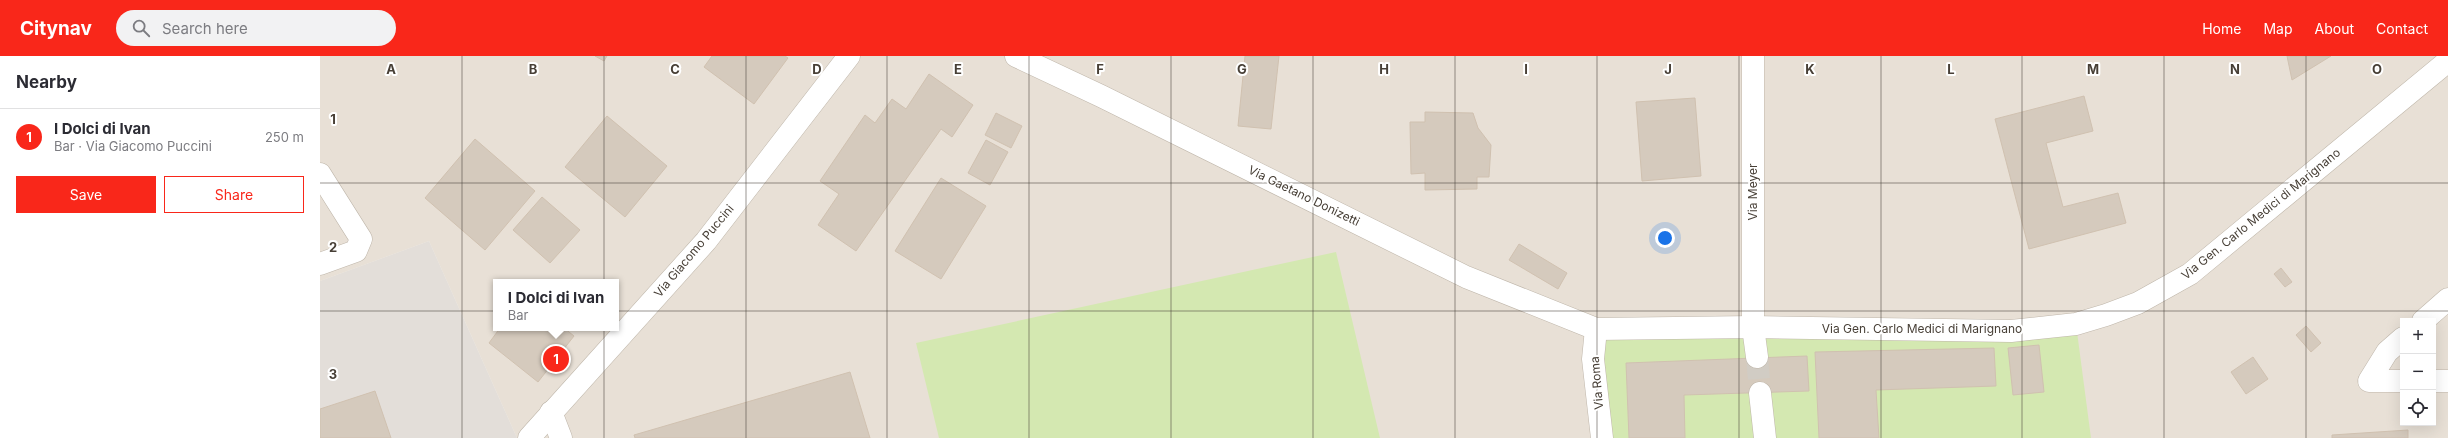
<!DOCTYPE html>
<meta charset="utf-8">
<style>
body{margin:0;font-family:Inter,sans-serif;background:#f2f2f3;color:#2b2b33}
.controls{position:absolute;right:12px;bottom:12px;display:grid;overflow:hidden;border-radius:0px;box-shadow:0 4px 16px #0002}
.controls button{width:36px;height:36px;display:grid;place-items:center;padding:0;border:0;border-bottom:1px solid #e1e1e2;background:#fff;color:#2b2b33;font:20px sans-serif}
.you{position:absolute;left:1345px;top:182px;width:14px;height:14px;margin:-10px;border:3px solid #fff;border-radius:50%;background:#1a73e8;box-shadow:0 0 0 6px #1a73e833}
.badge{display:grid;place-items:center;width:26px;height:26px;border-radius:50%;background:#f9271a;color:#fff;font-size:13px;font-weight:700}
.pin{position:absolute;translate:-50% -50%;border:2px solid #fff;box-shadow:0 1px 4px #0006}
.popup{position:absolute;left:173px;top:223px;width:126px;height:52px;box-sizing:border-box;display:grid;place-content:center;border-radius:0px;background:#fff;filter:drop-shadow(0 1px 3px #0005);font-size:13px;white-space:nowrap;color:#7c7c81}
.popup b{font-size:15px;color:#2b2b33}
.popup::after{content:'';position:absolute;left:50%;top:100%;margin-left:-8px;border:8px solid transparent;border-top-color:#fff}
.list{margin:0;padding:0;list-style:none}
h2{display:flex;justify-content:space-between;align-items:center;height:52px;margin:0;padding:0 16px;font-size:17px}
h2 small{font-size:13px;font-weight:400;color:#7c7c81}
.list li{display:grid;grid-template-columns:26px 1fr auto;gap:12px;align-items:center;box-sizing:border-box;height:56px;padding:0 16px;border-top:1px solid #e1e1e2}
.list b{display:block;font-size:15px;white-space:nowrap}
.list p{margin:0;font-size:13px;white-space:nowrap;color:#7c7c81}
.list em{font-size:13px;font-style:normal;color:#7c7c81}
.actions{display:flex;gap:8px;padding:12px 16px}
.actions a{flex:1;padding:9px 0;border:1px solid #f9271a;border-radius:0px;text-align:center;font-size:14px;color:#f9271a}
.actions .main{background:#f9271a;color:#fff}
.icon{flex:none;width:22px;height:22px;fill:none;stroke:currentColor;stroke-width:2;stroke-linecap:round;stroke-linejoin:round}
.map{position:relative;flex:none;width:2128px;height:382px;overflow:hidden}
header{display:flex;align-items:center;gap:24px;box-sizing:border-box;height:56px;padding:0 20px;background:#f9271a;color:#fff}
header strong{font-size:19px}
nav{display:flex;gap:22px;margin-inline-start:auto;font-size:14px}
.search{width:280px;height:36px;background:#f2f2f3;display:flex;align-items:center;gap:10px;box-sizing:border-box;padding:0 14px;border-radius:22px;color:#7c7c81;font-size:15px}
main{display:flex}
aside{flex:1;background:#fff}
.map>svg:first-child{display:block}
.residential{fill:#e8e0d6;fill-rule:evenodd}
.industrial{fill:#e3ded9}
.green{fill:#d4e8b1}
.building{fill:#d5cabd;stroke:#d0c1b0}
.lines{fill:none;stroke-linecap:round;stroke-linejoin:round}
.minor-tunnel{stroke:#d1ccc4;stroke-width:22;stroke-dasharray:22 11;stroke-linecap:butt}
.minor-casing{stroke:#bfb6aa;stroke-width:23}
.minor{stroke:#fff;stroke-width:22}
.grid{fill:none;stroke:#473f36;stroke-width:1;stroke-opacity:0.55}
.labels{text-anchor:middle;stroke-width:4;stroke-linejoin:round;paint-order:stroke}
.street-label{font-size:12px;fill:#473f36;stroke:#fff}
.grid-label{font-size:13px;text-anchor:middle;font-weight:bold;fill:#473f36;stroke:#fff;stroke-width:4;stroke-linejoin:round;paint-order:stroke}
</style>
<header>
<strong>Citynav</strong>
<div class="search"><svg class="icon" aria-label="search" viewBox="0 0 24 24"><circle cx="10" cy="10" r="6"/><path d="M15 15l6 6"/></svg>Search here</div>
<nav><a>Home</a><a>Map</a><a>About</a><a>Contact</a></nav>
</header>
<main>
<aside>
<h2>Nearby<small></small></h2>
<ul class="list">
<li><span class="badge">1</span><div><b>I Dolci di Ivan</b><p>Bar · Via Giacomo Puccini</p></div><em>250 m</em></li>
</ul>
<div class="actions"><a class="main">Save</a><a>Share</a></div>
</aside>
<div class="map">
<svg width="2128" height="382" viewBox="0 0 2128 382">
<rect width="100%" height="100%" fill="#f4efe8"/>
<path class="residential" d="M0,0H2128V382H197L109,185L0,225ZM176,226H296V272H176ZM2083,265H2113V367H2083Z"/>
<polygon class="industrial" points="109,185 197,382 0,382 0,225"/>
<g class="green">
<polygon points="1016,196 1060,382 619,382 596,287"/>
<polygon points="1756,268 1771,382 1282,382 1276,273"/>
</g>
<g class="building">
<polygon points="275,0 287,0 284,5"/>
<polygon points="392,0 465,0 468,2 434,48 384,11"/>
<polygon points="925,0 959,0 951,73 918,70"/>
<polygon points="1967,0 2011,0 1972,24"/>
<polygon points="609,18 653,49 632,81 621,73 536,195 498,169 519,138 500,125 545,59 555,67 572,43 586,53"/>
<polygon points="1764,40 1773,75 1726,87 1743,151 1798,137 1806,167 1709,193 1675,63"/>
<polygon points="1375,42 1381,120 1322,125 1316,46"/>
<polygon points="1105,56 1153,57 1158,72 1171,89 1169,121 1157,121 1157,133 1105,134 1105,117 1091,118 1090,66 1105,66"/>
<polygon points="676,57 702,70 691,92 665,79"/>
<polygon points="287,60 347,110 305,161 245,111"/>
<polygon points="155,83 215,135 165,194 105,142"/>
<polygon points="666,84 688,96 670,129 648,117"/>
<polygon points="621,122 666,150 621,223 575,195"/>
<polygon points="222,141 260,174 230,207 193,174"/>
<polygon points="1199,188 1247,217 1238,233 1189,204"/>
<polygon points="1961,212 1972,226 1965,231 1954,218"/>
<polygon points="1986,270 2001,287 1991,296 1976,279"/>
<polygon points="180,272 244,272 254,280 218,326 169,287"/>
<polygon points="1719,289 1724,336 1693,339 1688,292"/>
<polygon points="1674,292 1676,330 1556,334 1559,382 1499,382 1495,296"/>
<polygon points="1487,300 1489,335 1364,339 1365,382 1309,382 1306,307"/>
<polygon points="1933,301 1948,323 1926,338 1911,316"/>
<polygon points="530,316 550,382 315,382 314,379"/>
<polygon points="55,335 71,382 0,382 0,353"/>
<polygon points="2088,374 2088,382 2012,382 2012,379"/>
</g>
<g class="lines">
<polyline class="minor-tunnel" points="1437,301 1440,337"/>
<defs>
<g id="minor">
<polyline points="696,0 781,40 1146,221 1276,273 1433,271 1691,275 1756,268 1786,259 1818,247 1870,218 2128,5"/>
<polyline points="1433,0 1433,271 1437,301"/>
<polyline points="0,118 41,183 36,195 0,208"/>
<polyline points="2103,265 2128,243"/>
<polyline points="1276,273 1273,303 1282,382"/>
<polyline points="2083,282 2067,296 2049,325 2083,325"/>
<polyline points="2113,325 2128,325"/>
<polyline points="1440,337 1445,382"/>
<polyline points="231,356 241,382"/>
<polyline points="209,382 386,185 529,0"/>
</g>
</defs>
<use href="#minor" class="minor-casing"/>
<use href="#minor" class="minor"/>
</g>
<path class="grid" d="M142,0V382M284,0V382M426,0V382M567,0V382M709,0V382M851,0V382M993,0V382M1135,0V382M1277,0V382M1419,0V382M1561,0V382M1702,0V382M1844,0V382M1986,0V382M0,127H2128M0,255H2128"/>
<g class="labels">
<g class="street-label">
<text transform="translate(1433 136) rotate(-90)" y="4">Via Meyer</text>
<text transform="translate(984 140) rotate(26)" y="4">Via Gaetano Donizetti</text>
<text transform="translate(1941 158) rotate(-39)" y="4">Via Gen. Carlo Medici di Marignano</text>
<text transform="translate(374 195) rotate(-50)" y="4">Via Giacomo Puccini</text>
<text x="1602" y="277">Via Gen. Carlo Medici di Marignano</text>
<text transform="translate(1277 327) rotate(-95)" y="4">Via Roma</text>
</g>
</g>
<g class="grid-label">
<text x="71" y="18">A</text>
<text x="213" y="18">B</text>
<text x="355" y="18">C</text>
<text x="497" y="18">D</text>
<text x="638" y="18">E</text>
<text x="780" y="18">F</text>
<text x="922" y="18">G</text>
<text x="1064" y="18">H</text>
<text x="1206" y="18">I</text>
<text x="1348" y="18">J</text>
<text x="1490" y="18">K</text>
<text x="1631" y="18">L</text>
<text x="1773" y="18">M</text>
<text x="1915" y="18">N</text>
<text x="2057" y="18">O</text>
<text x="13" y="68">1</text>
<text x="13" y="196">2</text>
<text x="13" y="323">3</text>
</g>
</svg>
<div class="controls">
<button>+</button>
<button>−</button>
<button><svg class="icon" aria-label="locate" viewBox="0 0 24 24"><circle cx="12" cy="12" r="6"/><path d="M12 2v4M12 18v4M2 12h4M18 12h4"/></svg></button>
</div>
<div class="you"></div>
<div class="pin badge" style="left:236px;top:303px">1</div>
<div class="popup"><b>I Dolci di Ivan</b>Bar</div>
</div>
</main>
